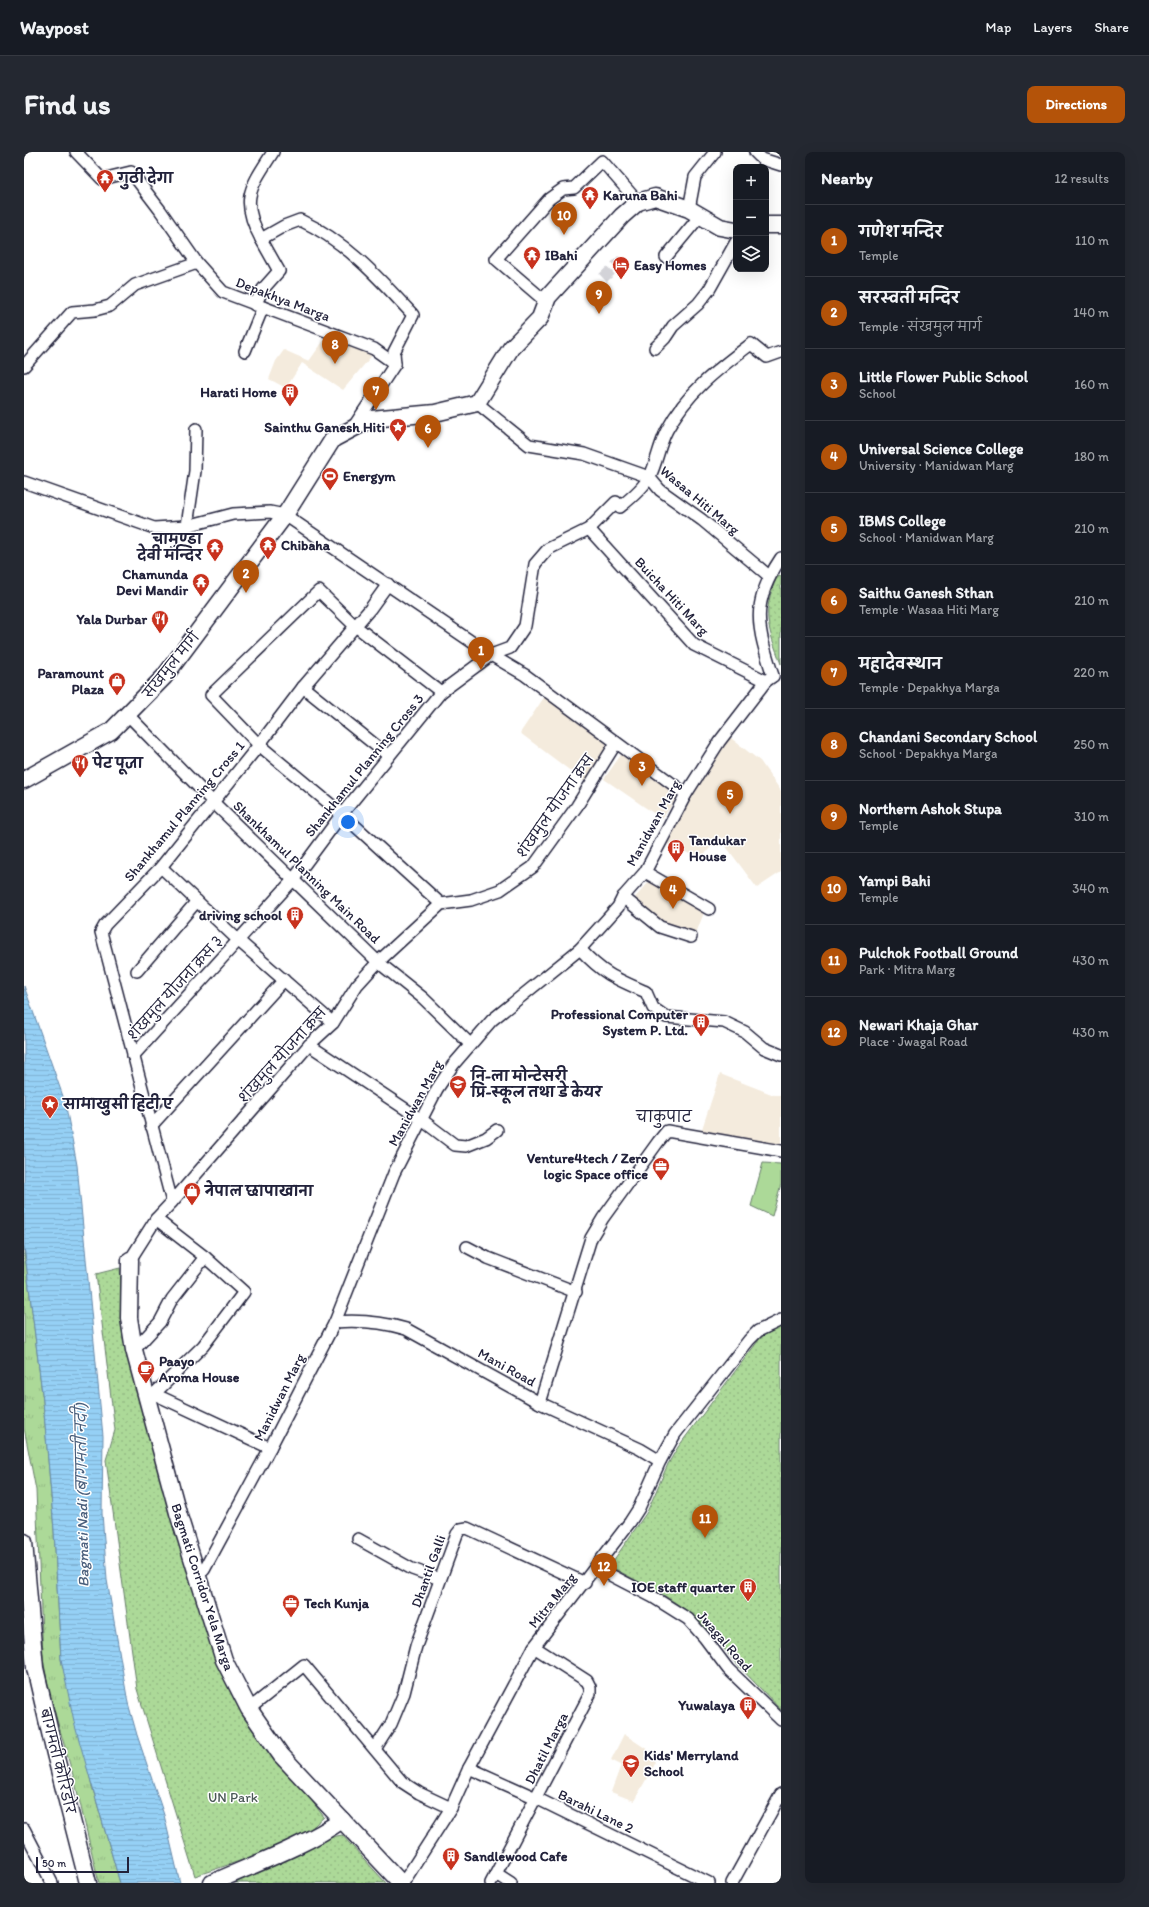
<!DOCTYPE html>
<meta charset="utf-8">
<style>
body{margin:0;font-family:Itim,"Playpen Sans Deva",sans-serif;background:#242831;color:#f1f3f6}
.controls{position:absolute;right:12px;top:12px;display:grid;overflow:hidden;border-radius:8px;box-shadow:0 4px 16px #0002}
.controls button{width:36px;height:36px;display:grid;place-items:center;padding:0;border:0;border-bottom:1px solid #363941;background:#171b24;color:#f1f3f6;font:20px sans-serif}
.scale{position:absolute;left:12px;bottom:10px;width:93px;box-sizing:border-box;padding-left:4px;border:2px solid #22223b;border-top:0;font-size:11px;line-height:14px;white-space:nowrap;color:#22223b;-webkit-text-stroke:3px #fff;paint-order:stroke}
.you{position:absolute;left:324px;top:670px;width:14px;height:14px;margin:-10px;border:3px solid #fff;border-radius:50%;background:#1a73e8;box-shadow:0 0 0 6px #1a73e833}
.badge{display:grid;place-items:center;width:26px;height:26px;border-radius:50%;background:#b45309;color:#fff;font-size:13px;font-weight:700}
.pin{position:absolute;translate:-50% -33px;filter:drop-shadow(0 1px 2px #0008)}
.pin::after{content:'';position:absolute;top:21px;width:14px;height:12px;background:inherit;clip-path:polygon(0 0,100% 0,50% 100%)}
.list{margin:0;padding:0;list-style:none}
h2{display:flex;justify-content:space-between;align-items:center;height:52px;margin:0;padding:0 16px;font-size:17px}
h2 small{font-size:13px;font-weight:400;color:#9ea1a6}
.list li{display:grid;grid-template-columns:26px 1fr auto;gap:12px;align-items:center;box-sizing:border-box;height:72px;padding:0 16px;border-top:1px solid #363941}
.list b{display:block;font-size:15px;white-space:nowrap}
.list p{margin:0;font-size:13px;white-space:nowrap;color:#9ea1a6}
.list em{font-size:13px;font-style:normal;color:#9ea1a6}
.icon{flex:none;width:22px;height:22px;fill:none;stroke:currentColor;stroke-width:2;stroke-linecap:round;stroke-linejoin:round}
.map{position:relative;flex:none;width:757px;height:1731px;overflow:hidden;border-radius:8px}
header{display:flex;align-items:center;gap:24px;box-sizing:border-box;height:56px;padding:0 20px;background:#171b24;border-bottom:1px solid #363941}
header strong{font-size:19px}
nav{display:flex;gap:22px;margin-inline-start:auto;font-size:14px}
.intro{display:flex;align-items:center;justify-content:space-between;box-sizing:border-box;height:96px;padding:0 24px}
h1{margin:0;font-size:28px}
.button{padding:10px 18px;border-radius:8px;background:#b45309;color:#fff;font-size:14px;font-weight:700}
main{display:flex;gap:24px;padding:0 24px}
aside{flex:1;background:#171b24;border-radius:8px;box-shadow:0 4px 16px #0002}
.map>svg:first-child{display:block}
.built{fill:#f4ebdd}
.grass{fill:url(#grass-tufts);stroke:#677e6a}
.park{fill:url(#park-dots);stroke:#677e6a}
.pitch{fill:#acd998;stroke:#677e6a}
.water{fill:url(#water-rules);stroke:#678aab}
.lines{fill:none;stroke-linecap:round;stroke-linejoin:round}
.street-tunnel{stroke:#d3d3d8;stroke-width:11;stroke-dasharray:11 5.5;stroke-linecap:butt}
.street-casing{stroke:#22223b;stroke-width:14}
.secondary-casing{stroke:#22223b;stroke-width:19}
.street{stroke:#fff;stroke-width:11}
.secondary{stroke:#fff;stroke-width:16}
.labels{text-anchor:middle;stroke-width:3;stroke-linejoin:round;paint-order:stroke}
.poi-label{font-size:14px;font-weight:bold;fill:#22223b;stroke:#fff;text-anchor:start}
.street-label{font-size:14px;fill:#22223b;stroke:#fff}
.park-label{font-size:14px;fill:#4b5957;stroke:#fff}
.neighbourhood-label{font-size:15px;fill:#22223b;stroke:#fff}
.water-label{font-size:15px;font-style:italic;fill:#4a5f7c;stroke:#fff}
</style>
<header>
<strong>Waypost</strong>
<nav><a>Map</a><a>Layers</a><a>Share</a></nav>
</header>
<div class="intro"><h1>Find us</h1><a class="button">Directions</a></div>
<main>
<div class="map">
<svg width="757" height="1731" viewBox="0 0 757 1731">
<defs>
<pattern id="grass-tufts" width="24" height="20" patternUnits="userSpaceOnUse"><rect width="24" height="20" fill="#acd998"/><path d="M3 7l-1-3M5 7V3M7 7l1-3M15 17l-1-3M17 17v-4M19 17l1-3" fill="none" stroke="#94ba84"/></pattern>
<pattern id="park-dots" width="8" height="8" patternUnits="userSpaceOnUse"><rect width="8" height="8" fill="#acd998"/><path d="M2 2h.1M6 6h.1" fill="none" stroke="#94ba84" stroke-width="1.8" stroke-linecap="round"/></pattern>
<pattern id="water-rules" width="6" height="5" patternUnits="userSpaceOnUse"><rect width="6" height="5" fill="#95d0f5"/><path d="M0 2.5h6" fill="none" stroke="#80b2d3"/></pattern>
</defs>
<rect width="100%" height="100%" fill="#fff"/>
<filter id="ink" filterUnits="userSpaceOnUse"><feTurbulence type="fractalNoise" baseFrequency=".025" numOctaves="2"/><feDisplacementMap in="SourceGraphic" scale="8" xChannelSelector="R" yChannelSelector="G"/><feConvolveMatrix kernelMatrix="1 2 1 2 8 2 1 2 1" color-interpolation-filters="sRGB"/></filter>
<g filter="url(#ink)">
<g class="built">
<polygon points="303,184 350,201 319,238 278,211 262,236 245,227 252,209 260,198 285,209"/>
<polygon points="521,544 588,596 560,629 496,581"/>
<polygon points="703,583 736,609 757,639 757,720 733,736 695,685 677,707 637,689"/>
<polygon points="599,600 657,640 638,667 580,627"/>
<polygon points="625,730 681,758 671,784 637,770 609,748"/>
<polygon points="696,922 750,943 757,943 757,998 676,983"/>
<polygon points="600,1582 624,1598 623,1602 632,1610 610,1649 587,1640 597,1613 587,1608"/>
</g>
<polygon class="grass" points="0,1094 19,1249 30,1378 37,1507 68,1634 96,1731 75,1731 51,1630 26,1544 19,1507 12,1338 0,1276"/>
<g class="park">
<path d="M757,424V512C744,476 737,461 753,425Z"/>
<polygon points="96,1116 101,1184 213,1550 300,1665 272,1690 171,1724 113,1537 82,1308 91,1278 72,1122"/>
<polygon points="757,1174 757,1558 708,1507 691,1485 665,1460 638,1442 589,1416 587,1412 623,1360 644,1312 654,1295 737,1185"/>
<polygon points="318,1683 362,1731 207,1731 221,1726 293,1688"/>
</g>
<polygon class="pitch" points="739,1011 757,1012 757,1032 748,1064 727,1054"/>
<polygon class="water" points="0,834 41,950 53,1013 79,1284 78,1361 83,1428 104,1551 113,1583 140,1663 156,1731 96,1731 51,1574 37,1507 30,1378 19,1249 0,1094"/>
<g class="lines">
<polyline class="street-tunnel" points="579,126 598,108"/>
<defs>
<g id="street">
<polyline points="52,0 78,27 107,20 136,58 173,111 199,140 350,197 371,212 330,274"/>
<polyline points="731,0 738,7 757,13"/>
<polyline points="665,57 671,25 691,0"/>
<path d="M237,87C215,47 227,35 249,0"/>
<polyline points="642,105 676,64"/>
<polyline points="521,149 472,107 525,47 539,37 550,36 578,9 614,50"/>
<path d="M231,153L239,137L255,119L237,87L260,74L276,68C322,89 356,127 389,163L370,200L371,212"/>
<polyline points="631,196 641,186 649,174 674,152 685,138 712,90"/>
<polyline points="221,199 239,155"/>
<polyline points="0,214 48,160 71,158 86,154 111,133 173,111"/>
<polyline points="453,251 505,293 560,302 625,325 636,338 678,368 745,424"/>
<polyline points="0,330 130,376 163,374 209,362 246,360 261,363 467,503 501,523 662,642"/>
<polyline points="163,374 171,319 172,277"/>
<polyline points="565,377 670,493 742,529"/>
<path d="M749,524C733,474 726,452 757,406"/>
<polyline points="279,535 365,604"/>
<polyline points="417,540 330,473 295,439 187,543 235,593 318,662 417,752"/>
<polyline points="104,563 189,650 354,810 399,846 446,892"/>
<polyline points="137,715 215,789 309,871"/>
<polyline points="621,720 685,757"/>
<polyline points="599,745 636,775 667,785"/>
<path d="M556,797C579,822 592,827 622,840L629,856L642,865L700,870L721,880L740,896L757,903"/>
<polyline points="113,819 173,749"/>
<polyline points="285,893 398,968 431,993 442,994 462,986 473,978"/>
<path d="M109,904L269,728L318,662L417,540L467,503L486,496L501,474L511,412L524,397L565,377L592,350L596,355C606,347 620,335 626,324C633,310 635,293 643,278C663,240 694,217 727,192L743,205L757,200"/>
<polyline points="127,974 260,828"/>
<polyline points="148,1050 77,780 81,773 137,715 235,593 279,535 346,457 364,432"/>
<polyline points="443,1095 464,1106 552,1140"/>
<polyline points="106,1108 132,1067 148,1050 285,893 309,871 333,833 354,810 417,752 447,748 476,738 509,715 553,654 592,591"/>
<path d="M311,1170C336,1168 358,1170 382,1177L516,1251L616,1297L636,1309"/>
<polyline points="110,1198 136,1170 148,1147 181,1105"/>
<polyline points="130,1242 179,1194 220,1140 181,1105 132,1067"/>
<polyline points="124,1245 130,1242 141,1247 246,1296"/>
<polyline points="516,1251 567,1086 579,1066 634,990 643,979 757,999"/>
<polyline points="334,1387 388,1417 416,1427"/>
<polyline points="573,1416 629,1445 664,1467 680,1485 704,1517 757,1568"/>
<polyline points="180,1418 246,1296 311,1170 370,1021 413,937 429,913 468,868 556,797 594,755 599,745 621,720 662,642 695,590 742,529 749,524"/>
<polyline points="225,1557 280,1513 378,1630 395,1641 427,1656"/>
<polyline points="351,1597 367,1572 380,1541 392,1494 433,1382 437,1377 443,1376 561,1431"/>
<polyline points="445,1616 512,1646 685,1731"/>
<polyline points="0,1677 28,1731"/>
<polyline points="473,1722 487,1731"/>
<polyline points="379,1731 427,1656 445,1616 510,1495 606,1370 615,1356 636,1309 651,1282 725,1188 734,1179 757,1168"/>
<polyline points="467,1731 566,1542 566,1535 563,1529 510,1495"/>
<polyline points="708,1731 757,1642"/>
</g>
<g id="secondary">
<polyline points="742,73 757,73"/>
<polyline points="0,628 87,579 140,525 261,363 309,287 347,267 411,261 453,251 487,196 516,166 524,145 598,64 614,50 631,45 665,57 696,75 712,78"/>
<polyline points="106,1108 105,1166 110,1198 154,1361 200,1508 225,1557 257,1603 377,1731"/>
<polyline points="0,1390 11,1516 31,1602 64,1731"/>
<path d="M188,1731C228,1713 283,1693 318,1668"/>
</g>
</defs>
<use href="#street" class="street-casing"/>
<use href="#secondary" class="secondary-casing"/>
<use href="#street" class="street"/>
<use href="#secondary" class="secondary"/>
</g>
</g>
<defs>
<symbol id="temple-pin" viewBox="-11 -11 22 30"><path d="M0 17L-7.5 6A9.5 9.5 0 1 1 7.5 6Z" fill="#c8321e" stroke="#fff"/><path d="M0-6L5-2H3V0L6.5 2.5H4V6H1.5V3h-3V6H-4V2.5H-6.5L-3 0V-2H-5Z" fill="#fff"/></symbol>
<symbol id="hotel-pin" viewBox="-11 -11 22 30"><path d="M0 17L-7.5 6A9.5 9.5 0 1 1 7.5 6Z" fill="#c8321e" stroke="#fff"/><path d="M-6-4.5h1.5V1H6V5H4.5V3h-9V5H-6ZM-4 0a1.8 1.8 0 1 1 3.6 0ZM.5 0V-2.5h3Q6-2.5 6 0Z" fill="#fff"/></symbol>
<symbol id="building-pin" viewBox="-11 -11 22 30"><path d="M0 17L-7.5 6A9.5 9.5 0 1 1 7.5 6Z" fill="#c8321e" stroke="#fff"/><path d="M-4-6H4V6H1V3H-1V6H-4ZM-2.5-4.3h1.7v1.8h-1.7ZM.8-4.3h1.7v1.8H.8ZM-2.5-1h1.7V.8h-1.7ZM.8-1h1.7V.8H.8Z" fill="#fff"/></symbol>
<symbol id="sight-pin" viewBox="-11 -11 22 30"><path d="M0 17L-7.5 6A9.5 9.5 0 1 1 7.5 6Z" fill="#c8321e" stroke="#fff"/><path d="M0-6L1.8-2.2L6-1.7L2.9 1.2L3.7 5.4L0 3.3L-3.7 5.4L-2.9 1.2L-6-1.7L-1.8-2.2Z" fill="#fff"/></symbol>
<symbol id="stadium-pin" viewBox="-11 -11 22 30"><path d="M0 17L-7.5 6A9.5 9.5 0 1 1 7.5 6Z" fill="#c8321e" stroke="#fff"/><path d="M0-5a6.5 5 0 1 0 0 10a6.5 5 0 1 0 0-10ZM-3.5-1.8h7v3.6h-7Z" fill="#fff"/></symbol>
<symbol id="restaurant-pin" viewBox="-11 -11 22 30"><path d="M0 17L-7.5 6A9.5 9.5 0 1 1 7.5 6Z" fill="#c8321e" stroke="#fff"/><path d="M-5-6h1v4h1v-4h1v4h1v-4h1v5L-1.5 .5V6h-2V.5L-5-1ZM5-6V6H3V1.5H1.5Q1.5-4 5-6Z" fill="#fff"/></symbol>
<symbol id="shop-pin" viewBox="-11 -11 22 30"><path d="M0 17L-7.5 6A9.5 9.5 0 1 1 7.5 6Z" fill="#c8321e" stroke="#fff"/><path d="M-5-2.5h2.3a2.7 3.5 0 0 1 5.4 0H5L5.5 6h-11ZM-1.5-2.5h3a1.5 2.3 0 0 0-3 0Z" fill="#fff"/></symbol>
<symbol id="school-pin" viewBox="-11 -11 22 30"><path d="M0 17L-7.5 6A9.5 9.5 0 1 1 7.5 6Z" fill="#c8321e" stroke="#fff"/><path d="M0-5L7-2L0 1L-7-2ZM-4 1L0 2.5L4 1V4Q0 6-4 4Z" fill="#fff"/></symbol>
<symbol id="office-pin" viewBox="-11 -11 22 30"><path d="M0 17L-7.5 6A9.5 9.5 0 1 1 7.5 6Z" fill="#c8321e" stroke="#fff"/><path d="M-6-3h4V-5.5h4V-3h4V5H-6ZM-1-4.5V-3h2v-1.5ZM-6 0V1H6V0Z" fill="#fff"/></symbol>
<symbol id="cafe-pin" viewBox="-11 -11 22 30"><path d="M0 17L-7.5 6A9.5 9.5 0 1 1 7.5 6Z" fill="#c8321e" stroke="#fff"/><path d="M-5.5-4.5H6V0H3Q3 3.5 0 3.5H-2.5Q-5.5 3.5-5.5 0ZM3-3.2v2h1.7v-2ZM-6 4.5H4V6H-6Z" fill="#fff"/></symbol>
</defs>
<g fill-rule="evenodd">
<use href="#temple-pin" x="71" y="16" width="20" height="27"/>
<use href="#temple-pin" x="556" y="33" width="20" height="27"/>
<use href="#temple-pin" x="498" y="93" width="20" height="27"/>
<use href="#hotel-pin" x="587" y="103" width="20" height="27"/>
<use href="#building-pin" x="256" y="230" width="20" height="27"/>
<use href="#sight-pin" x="364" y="265" width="20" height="27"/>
<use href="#stadium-pin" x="296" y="314" width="20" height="27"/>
<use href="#temple-pin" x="234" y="383" width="20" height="27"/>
<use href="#temple-pin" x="181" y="385" width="20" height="27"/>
<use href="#temple-pin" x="167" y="420" width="20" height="27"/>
<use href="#restaurant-pin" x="126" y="457" width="20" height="27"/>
<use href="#shop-pin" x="83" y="519" width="20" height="27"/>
<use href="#restaurant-pin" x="46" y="601" width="20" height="27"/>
<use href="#building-pin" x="642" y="686" width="20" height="27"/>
<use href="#building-pin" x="261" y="753" width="20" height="27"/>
<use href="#building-pin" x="667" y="860" width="20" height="27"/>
<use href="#school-pin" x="424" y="922" width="20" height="27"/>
<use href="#sight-pin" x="16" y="942" width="20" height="27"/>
<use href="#office-pin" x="627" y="1004" width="20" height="27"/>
<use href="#shop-pin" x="158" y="1029" width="20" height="27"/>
<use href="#cafe-pin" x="112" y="1207" width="20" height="27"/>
<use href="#building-pin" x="714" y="1425" width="20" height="27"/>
<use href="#office-pin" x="257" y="1441" width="20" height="27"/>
<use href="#building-pin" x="714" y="1543" width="20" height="27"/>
<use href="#school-pin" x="597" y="1601" width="20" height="27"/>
<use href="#building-pin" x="417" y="1694" width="20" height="27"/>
</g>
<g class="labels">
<g class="poi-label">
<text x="94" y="31">गुठी देगा</text>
<text x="579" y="48">Karuna Bahi</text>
<text x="521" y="108">IBahi</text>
<text x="610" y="118">Easy Homes</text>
<text x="253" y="245" text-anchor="end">Harati Home</text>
<text x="361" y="280" text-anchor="end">Sainthu Ganesh Hiti</text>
<text x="319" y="329">Energym</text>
<text x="178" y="392" text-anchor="end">चामुण्डा<tspan x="178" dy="16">देवी मन्दिर</tspan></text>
<text x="257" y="398">Chibaha</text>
<text x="164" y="427" text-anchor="end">Chamunda<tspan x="164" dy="16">Devi Mandir</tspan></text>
<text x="123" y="472" text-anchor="end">Yala Durbar</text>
<text x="80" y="526" text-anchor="end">Paramount<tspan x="80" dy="16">Plaza</tspan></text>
<text x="69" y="616">पेट पूजा</text>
<text x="665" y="693">Tandukar<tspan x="665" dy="16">House</tspan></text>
<text x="258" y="768" text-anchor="end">driving school</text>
<text x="664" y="867" text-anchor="end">Professional Computer<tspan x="664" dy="16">System P. Ltd.</tspan></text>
<text x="447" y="929">नि-ला मोन्टेसरी<tspan x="447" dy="16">प्रि-स्कूल तथा डे केयर</tspan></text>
<text x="39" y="957">सामाखुसी हिटी ए</text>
<text x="624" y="1011" text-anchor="end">Venture4tech / Zero<tspan x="624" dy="16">logic Space office</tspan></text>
<text x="181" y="1044">नेपाल छापाखाना</text>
<text x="135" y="1214">Paayo<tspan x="135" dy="16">Aroma House</tspan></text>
<text x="711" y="1440" text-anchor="end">IOE staff quarter</text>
<text x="280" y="1456">Tech Kunja</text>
<text x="711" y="1558" text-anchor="end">Yuwalaya</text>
<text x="620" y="1608">Kids' Merryland<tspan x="620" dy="16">School</tspan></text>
<text x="440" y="1709">Sandlewood Cafe</text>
</g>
<g class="street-label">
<text transform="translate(259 147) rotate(21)" y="5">Depakhya Marga</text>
<text transform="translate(676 348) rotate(40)" y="5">Wasaa Hiti Marg</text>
<text transform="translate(648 444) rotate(47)" y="5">Buicha Hiti Marg</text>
<text transform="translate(147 513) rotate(-51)" y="5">संखमुल मार्ग</text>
<text transform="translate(340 613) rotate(-51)" y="5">Shankhamul Planning Cross 3</text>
<text transform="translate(531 654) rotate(-55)" y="5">शंखमुल योजना क्रस</text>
<text transform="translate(160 659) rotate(-50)" y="5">Shankhamul Planning Cross 1</text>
<text transform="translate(629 671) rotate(-61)" y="5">Manidwan Marg</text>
<text transform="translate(283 720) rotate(44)" y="5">Shankhamul Planning Main Road</text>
<text transform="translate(151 836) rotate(-48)" y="5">शंखमुल योजना क्रस ३</text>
<text transform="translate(258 903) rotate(-48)" y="5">शंखमुल योजना क्रस</text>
<text transform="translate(391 951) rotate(-61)" y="5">Manidwan Marg</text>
<text transform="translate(483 1215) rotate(29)" y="5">Mani Road</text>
<text transform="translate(255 1245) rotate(-63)" y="5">Manidwan Marg</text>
<text transform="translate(404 1419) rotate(-70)" y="5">Dhantil Galli</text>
<text transform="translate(179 1435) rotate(72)" y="5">Bagmati Corridor Yela Marga</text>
<text transform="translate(528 1448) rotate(-51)" y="5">Mitra Marg</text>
<text transform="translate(701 1489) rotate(49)" y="5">Jwagal Road</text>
<text transform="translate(522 1596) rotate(-63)" y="5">Dhatil Marga</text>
<text transform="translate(34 1609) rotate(76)" y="5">बागमती कोरिडोर</text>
<text transform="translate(572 1659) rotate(26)" y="5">Barahi Lane 2</text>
</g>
<g class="park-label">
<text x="209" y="1650">UN Park</text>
</g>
<g class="neighbourhood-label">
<text x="640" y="970">चाकुपाट</text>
</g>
<g class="water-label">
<text transform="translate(58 1343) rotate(-91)" y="5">Bagmati Nadi (बागमती नदी)</text>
</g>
</g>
</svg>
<div class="controls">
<button>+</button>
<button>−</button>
<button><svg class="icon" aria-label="layers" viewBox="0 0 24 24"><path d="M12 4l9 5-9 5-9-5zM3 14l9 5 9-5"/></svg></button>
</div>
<div class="scale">50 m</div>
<div class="you"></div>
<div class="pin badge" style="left:457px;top:518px">1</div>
<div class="pin badge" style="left:222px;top:441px">2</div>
<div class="pin badge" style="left:618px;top:634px">3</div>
<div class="pin badge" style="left:649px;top:757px">4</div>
<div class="pin badge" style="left:706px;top:662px">5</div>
<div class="pin badge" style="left:404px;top:296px">6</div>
<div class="pin badge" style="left:352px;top:258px">7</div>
<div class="pin badge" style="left:311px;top:212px">8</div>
<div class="pin badge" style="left:575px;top:162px">9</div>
<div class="pin badge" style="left:540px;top:83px">10</div>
<div class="pin badge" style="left:681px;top:1386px">11</div>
<div class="pin badge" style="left:580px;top:1434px">12</div>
</div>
<aside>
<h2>Nearby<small>12 results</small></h2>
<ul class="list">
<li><span class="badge">1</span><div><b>गणेश मन्दिर</b><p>Temple</p></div><em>110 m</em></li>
<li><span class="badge">2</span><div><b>सरस्वती मन्दिर</b><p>Temple · संखमुल मार्ग</p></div><em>140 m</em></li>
<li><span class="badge">3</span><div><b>Little Flower Public School</b><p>School</p></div><em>160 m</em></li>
<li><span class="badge">4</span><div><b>Universal Science College</b><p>University · Manidwan Marg</p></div><em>180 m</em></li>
<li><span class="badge">5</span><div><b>IBMS College</b><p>School · Manidwan Marg</p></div><em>210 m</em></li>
<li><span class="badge">6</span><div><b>Saithu Ganesh Sthan</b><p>Temple · Wasaa Hiti Marg</p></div><em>210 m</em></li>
<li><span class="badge">7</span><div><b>महादेवस्थान</b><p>Temple · Depakhya Marga</p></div><em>220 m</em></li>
<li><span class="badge">8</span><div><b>Chandani Secondary School</b><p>School · Depakhya Marga</p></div><em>250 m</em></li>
<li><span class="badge">9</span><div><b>Northern Ashok Stupa</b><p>Temple</p></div><em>310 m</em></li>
<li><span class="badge">10</span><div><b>Yampi Bahi</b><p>Temple</p></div><em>340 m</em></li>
<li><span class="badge">11</span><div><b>Pulchok Football Ground</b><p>Park · Mitra Marg</p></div><em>430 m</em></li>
<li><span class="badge">12</span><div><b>Newari Khaja Ghar</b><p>Place · Jwagal Road</p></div><em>430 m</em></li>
</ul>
</aside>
</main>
